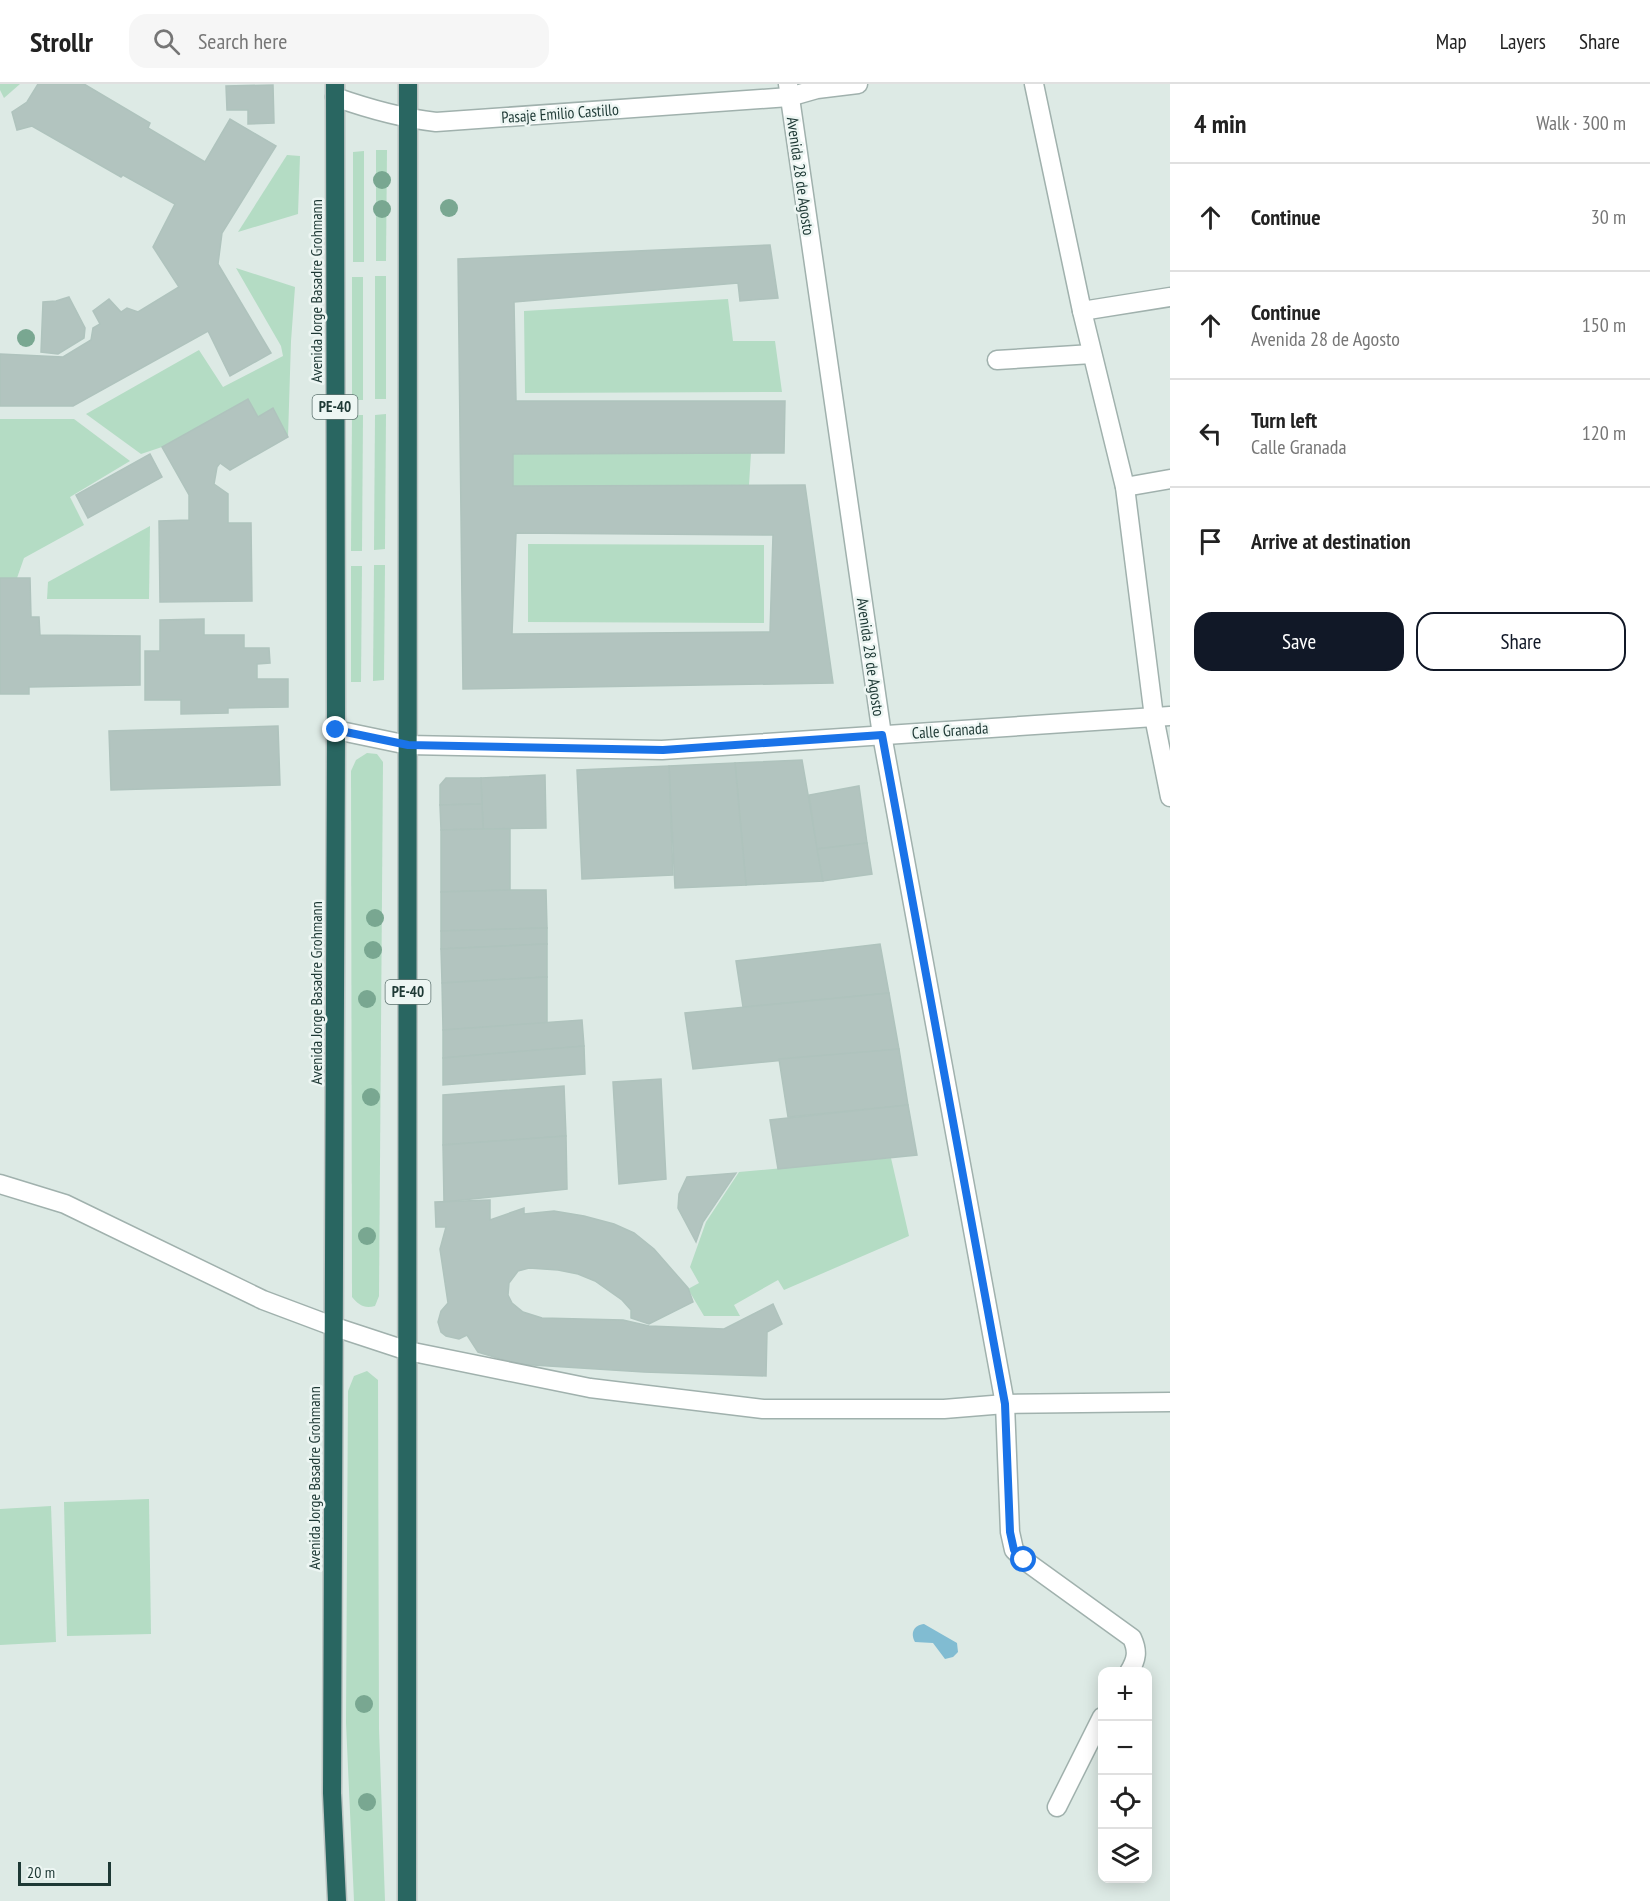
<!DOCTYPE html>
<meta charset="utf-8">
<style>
body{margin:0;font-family:"PT Sans Narrow",sans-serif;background:#f6f6f6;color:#222}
.controls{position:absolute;right:18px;bottom:18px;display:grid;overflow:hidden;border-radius:12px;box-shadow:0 3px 15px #0003}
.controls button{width:54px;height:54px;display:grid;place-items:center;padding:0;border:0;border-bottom:2px solid #e0e0e0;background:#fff;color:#222;font:30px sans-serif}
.scale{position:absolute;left:18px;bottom:15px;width:93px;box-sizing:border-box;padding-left:6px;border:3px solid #1e3935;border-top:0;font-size:16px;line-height:21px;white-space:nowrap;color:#1e3935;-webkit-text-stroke:4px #edf6f3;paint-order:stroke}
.stop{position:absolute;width:18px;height:18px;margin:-14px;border:4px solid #1a73e8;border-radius:50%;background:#fff}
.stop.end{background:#1a73e8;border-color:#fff;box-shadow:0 2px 6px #0008}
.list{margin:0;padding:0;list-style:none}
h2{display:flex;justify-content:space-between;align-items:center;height:78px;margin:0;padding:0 24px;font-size:26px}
h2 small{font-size:20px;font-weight:400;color:#767676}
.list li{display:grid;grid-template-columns:39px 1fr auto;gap:18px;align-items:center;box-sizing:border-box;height:108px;padding:0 24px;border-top:2px solid #e0e0e0}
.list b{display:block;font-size:22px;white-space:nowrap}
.list p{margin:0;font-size:20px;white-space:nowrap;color:#767676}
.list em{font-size:20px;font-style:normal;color:#767676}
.actions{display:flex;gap:12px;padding:18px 24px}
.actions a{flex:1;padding:14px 0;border:2px solid #111827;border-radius:18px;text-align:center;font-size:21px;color:#111827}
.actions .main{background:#111827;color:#fff}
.icon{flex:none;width:33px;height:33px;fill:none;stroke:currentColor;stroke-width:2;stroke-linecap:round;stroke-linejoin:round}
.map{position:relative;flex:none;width:1170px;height:1817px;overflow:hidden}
header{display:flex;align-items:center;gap:36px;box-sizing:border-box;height:84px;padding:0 30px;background:#fff;border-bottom:2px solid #e0e0e0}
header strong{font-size:28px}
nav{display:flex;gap:33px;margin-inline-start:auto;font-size:21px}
.search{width:420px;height:54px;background:#f6f6f6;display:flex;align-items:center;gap:15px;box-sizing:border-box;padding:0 21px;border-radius:18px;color:#767676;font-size:22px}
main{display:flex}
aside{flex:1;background:#fff}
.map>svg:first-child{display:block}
.green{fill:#b4dcc4}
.water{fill:#81bcd2}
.building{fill:#b2c4bf;stroke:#afc3bd;stroke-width:1.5;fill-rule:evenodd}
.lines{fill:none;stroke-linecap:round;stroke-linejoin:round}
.minor-casing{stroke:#a0b1ad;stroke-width:21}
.highway-casing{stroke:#bcc4c2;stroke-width:21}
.minor{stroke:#fff;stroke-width:18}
.highway{stroke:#296661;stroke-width:18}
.tree{fill:#79a791}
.route{stroke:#1a73e8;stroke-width:8}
.labels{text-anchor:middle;stroke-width:5;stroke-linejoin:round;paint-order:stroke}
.shield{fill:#edf6f3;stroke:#5c726e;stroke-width:1.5}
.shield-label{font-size:15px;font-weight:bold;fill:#1e3935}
.street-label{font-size:16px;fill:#1e3935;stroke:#edf6f3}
</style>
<header>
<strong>Strollr</strong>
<div class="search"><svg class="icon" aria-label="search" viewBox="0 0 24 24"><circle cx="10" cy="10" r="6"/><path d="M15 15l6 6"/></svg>Search here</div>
<nav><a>Map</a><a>Layers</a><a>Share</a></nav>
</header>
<main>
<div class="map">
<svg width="1170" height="1817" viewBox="0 0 1170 1817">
<rect width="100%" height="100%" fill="#ddeae5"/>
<g class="green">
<polygon points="0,0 20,0 4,14 0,6"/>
<polygon points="376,66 387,66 386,177 376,177"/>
<polygon points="364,67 364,178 353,178 353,68"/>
<polygon points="287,71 300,72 298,130 238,148"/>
<polygon points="236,184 295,203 291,257 288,353 273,324 258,333 248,315 162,363 141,370 86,330 199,266 223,303 283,272 281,262"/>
<rect x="375" y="192" width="11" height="123"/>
<rect x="352" y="193" width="11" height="123"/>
<polygon points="728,215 733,257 775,257 782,308 525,309 524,227"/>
<polygon points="386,330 385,465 374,466 375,331"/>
<polygon points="352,331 363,331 362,467 351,467"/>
<polygon points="0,335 74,335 130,377 70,413 84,441 24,474 17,494 0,494"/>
<polygon points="751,369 749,401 513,402 513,370"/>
<polygon points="150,442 149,515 47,515 48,498"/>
<polygon points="528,460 764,461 764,539 528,538"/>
<polygon points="374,481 385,481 384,596 373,597"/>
<polygon points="351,482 362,482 361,598 351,598"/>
<path d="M367,669L377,670L383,678L379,1212L375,1222C364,1225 359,1221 352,1213L351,687L356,676Z"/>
<polygon points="891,1074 909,1152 784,1206 778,1196 734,1221 740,1232 704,1232 688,1205 699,1199 690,1183 706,1138 739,1088"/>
<polygon points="367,1287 378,1296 379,1645 385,1817 354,1817 346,1639 348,1307 354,1292"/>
<polygon points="149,1415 151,1550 67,1552 64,1418"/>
<polygon points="51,1422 56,1558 0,1561 0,1425"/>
</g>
<path class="water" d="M924,1540L957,1559L958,1568L953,1573L945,1575L933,1559L915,1558C910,1549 914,1541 924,1540Z"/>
<g class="building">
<polygon points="38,0 84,0 150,39 148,44 205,78 230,35 276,62 222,149 218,180 271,269 230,292 208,247 73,322 0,322 0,270 63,273 91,256 93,244 100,240 93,227 109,215 121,228 127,224 138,228 179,203 153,163 175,120 123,91 121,93 32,42 17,46 12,28 27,18"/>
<polygon points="273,1 274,39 248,40 248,26 227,26 226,2"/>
<path d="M770,161L778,214L740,217L738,199L514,218L516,317H785L784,369L513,370V402L805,401L833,599L463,605L458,175ZM516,449L773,451L770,548L512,550Z"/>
<polygon points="69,213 85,244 84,254 58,270 41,268 43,218 56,217"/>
<polygon points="248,315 258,333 273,324 288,353 230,386 220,379 217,383 214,400 228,410 228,439 251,439 252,517 160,518 159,437 189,436 189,411 162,363"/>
<polygon points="150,370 162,393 88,434 76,411"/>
<polygon points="0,494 30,494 31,533 39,533 40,551 140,552 140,601 29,603 29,610 0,610"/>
<polygon points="204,535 204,551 244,551 244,564 269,564 270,579 257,580 257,595 288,595 288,623 228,624 228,629 181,630 181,616 145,616 145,567 160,567 160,536"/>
<polygon points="278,642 280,701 111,706 109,647"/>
<polygon points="802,676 823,797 746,801 735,679"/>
<polygon points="735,679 746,801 675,804 669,682"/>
<polygon points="669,682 673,791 582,795 577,686"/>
<polygon points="545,691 546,744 483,745 481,694"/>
<polygon points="446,694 481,694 482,720 440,721 440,701"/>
<polygon points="859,702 867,759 817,765 809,711"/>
<polygon points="482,720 483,745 441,746 440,721"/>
<polygon points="483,745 510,745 510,806 441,808 441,746"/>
<polygon points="867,759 872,790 823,797 817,765"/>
<polygon points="510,806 546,806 547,844 441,847 441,808"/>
<polygon points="547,844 547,860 441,865 441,847"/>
<polygon points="547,860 547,893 442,899 441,865"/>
<polygon points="880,860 889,909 743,923 736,877"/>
<polygon points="547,893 547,939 443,946 442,899"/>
<polygon points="889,909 899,965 693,985 685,929"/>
<polygon points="582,936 584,962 443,974 443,946"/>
<polygon points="584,962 585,990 443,1001 443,974"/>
<polygon points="899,965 908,1021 788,1033 779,975"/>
<polygon points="661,995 666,1095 619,1100 613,998"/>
<polygon points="564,1002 566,1052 443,1061 443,1011"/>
<polygon points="908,1021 917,1071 778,1085 770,1036"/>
<polygon points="566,1052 567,1105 444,1118 443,1061"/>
<polygon points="736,1089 703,1138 696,1158 678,1124 679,1110 687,1093"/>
<polygon points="490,1116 490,1136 524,1124 524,1130 554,1127 584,1132 614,1140 634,1149 654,1165 688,1204 693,1218 649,1240 631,1234 631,1226 622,1216 595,1197 578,1190 558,1186 529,1184 518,1187 509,1199 508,1211 512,1219 523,1228 542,1234 623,1236 649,1242 724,1245 773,1220 782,1240 767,1248 766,1292 644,1288 517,1280 478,1268 467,1251 459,1255 446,1252 441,1248 438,1238 441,1227 448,1219 440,1165 446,1143 436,1143 435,1118"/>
</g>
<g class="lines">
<defs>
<g id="minor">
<path d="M788,0L882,651L1005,1320L1010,1448L1014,1466L1024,1476L1132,1554C1138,1567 1137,1575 1129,1588"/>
<polyline points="1034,0 1082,227 1125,403 1154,633 1170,713"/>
<path d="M335,13C369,25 401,34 436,38L789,13L817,5L858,0"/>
<polyline points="1082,227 1170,213"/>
<polyline points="997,276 1092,270"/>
<polyline points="1125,403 1170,395"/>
<polyline points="336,646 408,661 662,666 1170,632"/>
<polyline points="0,1100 65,1120 263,1216 335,1243 408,1267 590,1304 763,1325 944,1325 1005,1320 1170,1318"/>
<polyline points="1057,1723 1102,1633"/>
</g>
<g id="highway">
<polyline points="335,0 336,646 332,1709 337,1817"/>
<polyline points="407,1817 408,0"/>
</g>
</defs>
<use href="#minor" class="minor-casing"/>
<use href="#highway" class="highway-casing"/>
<use href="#minor" class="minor"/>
<use href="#highway" class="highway"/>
</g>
<g class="tree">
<circle cx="382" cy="96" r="9"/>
<circle cx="449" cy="124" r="9"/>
<circle cx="382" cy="125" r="9"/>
<circle cx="26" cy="254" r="9"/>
<circle cx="375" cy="834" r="9"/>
<circle cx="373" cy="866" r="9"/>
<circle cx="367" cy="915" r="9"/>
<circle cx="371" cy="1013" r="9"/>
<circle cx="367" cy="1152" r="9"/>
<circle cx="364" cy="1620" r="9"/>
<circle cx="367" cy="1718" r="9"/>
</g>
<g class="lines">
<polyline class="route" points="336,646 408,661 663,666 882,651 1005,1320 1010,1448 1014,1466 1024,1476"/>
</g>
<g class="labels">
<g class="shield">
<rect x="312.5" y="311" width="45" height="24" rx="4.5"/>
<rect x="385.5" y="896" width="45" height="24" rx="4.5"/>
</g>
<g class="shield-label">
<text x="335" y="328">PE-40</text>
<text x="408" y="913">PE-40</text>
</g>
<g class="street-label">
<text transform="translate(560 29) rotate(-4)" y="6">Pasaje Emilio Castillo</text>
<text transform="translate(801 92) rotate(82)" y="6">Avenida 28 de Agosto</text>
<text transform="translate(316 207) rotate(-90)" y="6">Avenida Jorge Basadre Grohmann</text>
<text transform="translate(871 573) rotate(82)" y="6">Avenida 28 de Agosto</text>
<text transform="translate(950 646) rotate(-4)" y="6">Calle Granada</text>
<text transform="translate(316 909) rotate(-90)" y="6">Avenida Jorge Basadre Grohmann</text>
<text transform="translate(314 1394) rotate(-90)" y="6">Avenida Jorge Basadre Grohmann</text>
</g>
</g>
</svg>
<div class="controls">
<button>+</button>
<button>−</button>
<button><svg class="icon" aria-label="locate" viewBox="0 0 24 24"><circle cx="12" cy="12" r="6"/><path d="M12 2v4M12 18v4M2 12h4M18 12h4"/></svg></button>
<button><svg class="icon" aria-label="layers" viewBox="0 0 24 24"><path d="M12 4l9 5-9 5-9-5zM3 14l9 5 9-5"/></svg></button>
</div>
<div class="scale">20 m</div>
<div class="stop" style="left:1024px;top:1476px"></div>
<div class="stop end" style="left:336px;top:646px"></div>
</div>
<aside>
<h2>4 min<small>Walk · 300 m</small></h2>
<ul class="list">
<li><svg class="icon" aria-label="ahead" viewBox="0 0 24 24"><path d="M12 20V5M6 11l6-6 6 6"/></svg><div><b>Continue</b></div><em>30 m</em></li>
<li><svg class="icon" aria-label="ahead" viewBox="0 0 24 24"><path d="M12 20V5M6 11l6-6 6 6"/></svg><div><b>Continue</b><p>Avenida 28 de Agosto</p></div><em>150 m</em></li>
<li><svg class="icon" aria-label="left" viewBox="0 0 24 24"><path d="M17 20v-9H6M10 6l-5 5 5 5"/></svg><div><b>Turn left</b><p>Calle Granada</p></div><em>120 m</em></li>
<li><svg class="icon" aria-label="arrive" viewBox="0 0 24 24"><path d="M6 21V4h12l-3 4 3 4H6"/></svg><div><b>Arrive at destination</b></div></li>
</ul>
<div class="actions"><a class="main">Save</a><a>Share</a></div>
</aside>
</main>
